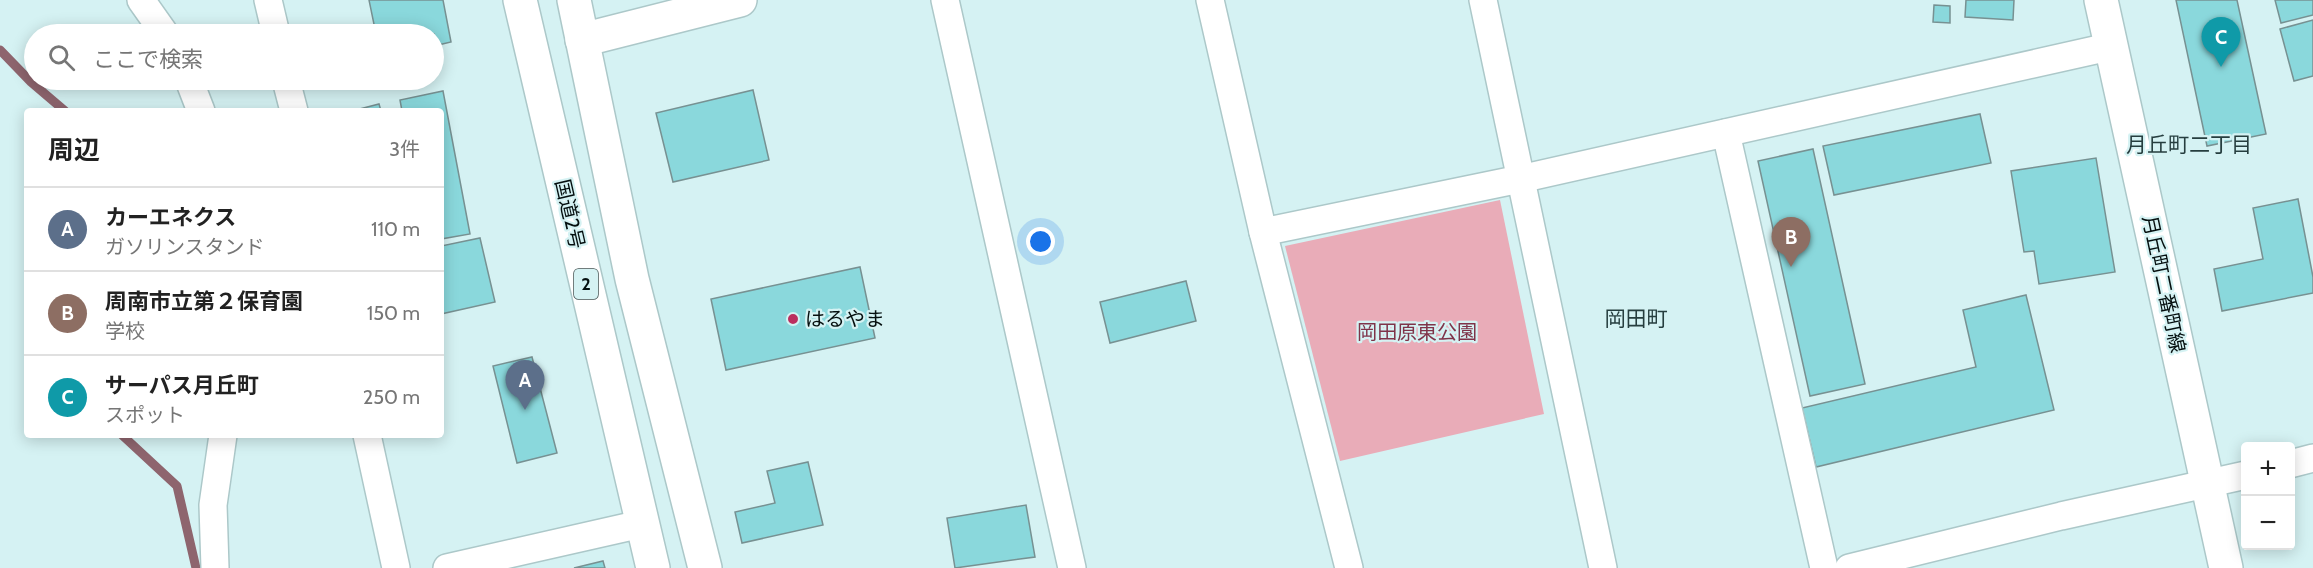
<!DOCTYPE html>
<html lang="ja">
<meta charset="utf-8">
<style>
body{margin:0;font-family:Cabin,"Noto Sans JP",sans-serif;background:#f6f6f6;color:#222}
.controls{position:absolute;right:18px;bottom:18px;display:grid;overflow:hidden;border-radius:6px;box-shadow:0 3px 15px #0003}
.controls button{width:54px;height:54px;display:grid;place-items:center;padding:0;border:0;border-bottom:2px solid #e0e0e0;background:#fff;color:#222;font:30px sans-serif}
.you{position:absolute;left:1041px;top:242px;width:21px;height:21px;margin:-15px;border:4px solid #fff;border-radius:50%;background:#1a73e8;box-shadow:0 0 0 9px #1a73e833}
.badge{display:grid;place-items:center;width:39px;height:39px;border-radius:50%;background:#b45309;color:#fff;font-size:20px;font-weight:700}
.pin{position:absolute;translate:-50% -50px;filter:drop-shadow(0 2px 3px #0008)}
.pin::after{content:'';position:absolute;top:32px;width:21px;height:18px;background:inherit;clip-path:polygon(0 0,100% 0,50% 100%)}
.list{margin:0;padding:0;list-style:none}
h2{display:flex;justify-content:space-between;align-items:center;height:78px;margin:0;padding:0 24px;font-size:26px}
h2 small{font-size:20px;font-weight:400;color:#767676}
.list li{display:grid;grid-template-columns:39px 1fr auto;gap:18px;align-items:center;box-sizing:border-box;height:84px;padding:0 24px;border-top:2px solid #e0e0e0}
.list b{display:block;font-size:22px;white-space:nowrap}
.list p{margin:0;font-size:20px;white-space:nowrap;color:#767676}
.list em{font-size:20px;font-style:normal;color:#767676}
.icon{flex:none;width:33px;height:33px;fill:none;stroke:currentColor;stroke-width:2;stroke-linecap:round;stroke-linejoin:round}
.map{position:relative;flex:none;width:2313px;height:568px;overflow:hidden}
.search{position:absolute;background:#fff;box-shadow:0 3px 15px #0003;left:24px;top:24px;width:420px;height:66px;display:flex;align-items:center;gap:15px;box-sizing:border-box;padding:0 21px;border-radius:33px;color:#767676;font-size:22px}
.panel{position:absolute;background:#fff;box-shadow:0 3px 15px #0003;left:24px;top:108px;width:420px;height:330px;border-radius:6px}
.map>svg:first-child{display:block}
.green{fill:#e9acb8}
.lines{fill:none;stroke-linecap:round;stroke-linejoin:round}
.stream{stroke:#8e656e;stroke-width:9}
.building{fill:#8ad8dc;stroke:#779192;stroke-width:1.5}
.minor-casing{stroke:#acc8c9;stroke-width:30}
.tertiary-casing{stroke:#acc8c9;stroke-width:36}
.trunk-casing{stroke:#acc8c9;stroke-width:36}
.minor{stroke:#fff;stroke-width:27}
.tertiary{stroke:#fff;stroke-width:33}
.trunk{stroke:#fff;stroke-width:33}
.poi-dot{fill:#bb2e5f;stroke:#d5f2f3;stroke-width:2}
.labels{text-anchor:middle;stroke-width:4.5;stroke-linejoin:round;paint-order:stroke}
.shield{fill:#d5f2f3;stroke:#435353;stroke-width:1.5}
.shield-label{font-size:18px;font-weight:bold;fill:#050f0f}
.street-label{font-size:20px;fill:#050f0f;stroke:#d5f2f3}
.poi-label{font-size:20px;fill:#050f0f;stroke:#d5f2f3;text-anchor:start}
.park-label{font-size:20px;fill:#7f3349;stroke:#d5f2f3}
.neighbourhood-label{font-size:21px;fill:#263e3f;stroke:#d5f2f3}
</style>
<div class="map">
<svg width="2313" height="568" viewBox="0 0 2313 568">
<rect width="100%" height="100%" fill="#d5f2f3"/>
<polygon class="green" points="1500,200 1544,414 1340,461 1285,246"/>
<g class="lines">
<g class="stream">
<polyline points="0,50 31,82 65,111"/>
<polyline points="122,435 177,486 196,568"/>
</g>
</g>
<g class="building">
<polygon points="369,0 443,0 451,42 434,46 434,34 376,34"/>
<polygon points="1966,0 2014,0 2013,20 1965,17"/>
<polygon points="2176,0 2237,0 2266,134 2207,146"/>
<polygon points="2275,0 2313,0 2313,15 2281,23"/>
<polygon points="1934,5 1950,6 1950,23 1933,22"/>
<polygon points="2313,20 2313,76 2294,81 2280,29"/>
<polygon points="753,90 769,160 673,182 656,113"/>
<polygon points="443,91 470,234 441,239 441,111 402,111 400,100"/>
<polygon points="379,104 381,111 352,111"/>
<polygon points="1980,114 1991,163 1834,195 1823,146"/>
<polygon points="1813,149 1865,384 1810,396 1758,161"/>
<polygon points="2096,158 2115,272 2039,284 2034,251 2024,252 2011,171"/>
<polygon points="2298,199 2313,277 2313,293 2222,311 2214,269 2263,259 2253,208"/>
<polygon points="480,238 495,302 441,314 441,246"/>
<polygon points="860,267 875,338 726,370 711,299"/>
<polygon points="1186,281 1196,321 1110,343 1100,302"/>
<polygon points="2026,295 2054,410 1816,467 1802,408 1976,367 1963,310"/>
<polygon points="532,357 557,453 517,463 493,366"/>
<polygon points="808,462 823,525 742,543 735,512 775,503 767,471"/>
<polygon points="1026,505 1035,557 955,568 947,518"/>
<polygon points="603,561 605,568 574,568"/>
</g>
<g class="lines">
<defs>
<g id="minor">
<polyline points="141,0 165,34"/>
<polyline points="268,0 276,34"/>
<polyline points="945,0 1072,568"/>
<polyline points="1210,0 1263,232 1349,568"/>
<polyline points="1483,0 1603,568"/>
<polyline points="189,80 201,111"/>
<polyline points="286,80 294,111"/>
<polyline points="1726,133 1824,568"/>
<polyline points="1263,232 1520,179 2113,46"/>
<polyline points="367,435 396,568"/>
<polyline points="2290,464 2313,458"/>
<polyline points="215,568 213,505 223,435"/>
<polyline points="447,568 641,524"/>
<polyline points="1849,568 2061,516 2246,475"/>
</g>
<g id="tertiary">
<polyline points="2101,0 2226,568"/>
<polyline points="582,40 740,0"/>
</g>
<g id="trunk">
<polyline points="520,0 653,568"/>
<polyline points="574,0 632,279 705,568"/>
</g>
</defs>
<use href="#minor" class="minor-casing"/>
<use href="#tertiary" class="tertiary-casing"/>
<use href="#trunk" class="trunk-casing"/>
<use href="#minor" class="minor"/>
<use href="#tertiary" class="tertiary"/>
<use href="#trunk" class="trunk"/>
</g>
<circle class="poi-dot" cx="793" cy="319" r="6"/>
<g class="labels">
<rect class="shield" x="574" y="269" width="24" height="30" rx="4.5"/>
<g class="shield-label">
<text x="586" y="290">2</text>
</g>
<g class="street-label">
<text transform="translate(570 214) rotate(77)" y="7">国道2号</text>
<text transform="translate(2164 284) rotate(78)" y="7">月丘町二番町線</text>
</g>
<g class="poi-label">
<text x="805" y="326">はるやま</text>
</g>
<g class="park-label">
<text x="1417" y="339">岡田原東公園</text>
</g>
<g class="neighbourhood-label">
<text x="2189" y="152">月丘町二丁目</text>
<text x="1636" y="326">岡田町</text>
</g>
</g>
</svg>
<div class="controls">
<button>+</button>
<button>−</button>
</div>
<div class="you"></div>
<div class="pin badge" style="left:525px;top:410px;background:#5c6f8a">A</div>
<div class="pin badge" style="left:1791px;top:267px;background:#8d6e63">B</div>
<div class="pin badge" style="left:2221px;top:67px;background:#0f9aa8">C</div>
<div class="search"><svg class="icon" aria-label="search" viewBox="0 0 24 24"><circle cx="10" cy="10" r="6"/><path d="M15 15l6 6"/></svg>ここで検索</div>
<section class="panel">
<h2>周辺<small>3件</small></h2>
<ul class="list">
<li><span class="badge" style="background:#5c6f8a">A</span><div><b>カーエネクス</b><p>ガソリンスタンド</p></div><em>110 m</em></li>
<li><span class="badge" style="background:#8d6e63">B</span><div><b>周南市立第２保育園</b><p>学校</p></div><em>150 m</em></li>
<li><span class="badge" style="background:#0f9aa8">C</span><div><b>サーパス月丘町</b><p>スポット</p></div><em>250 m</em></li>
</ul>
</section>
</div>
